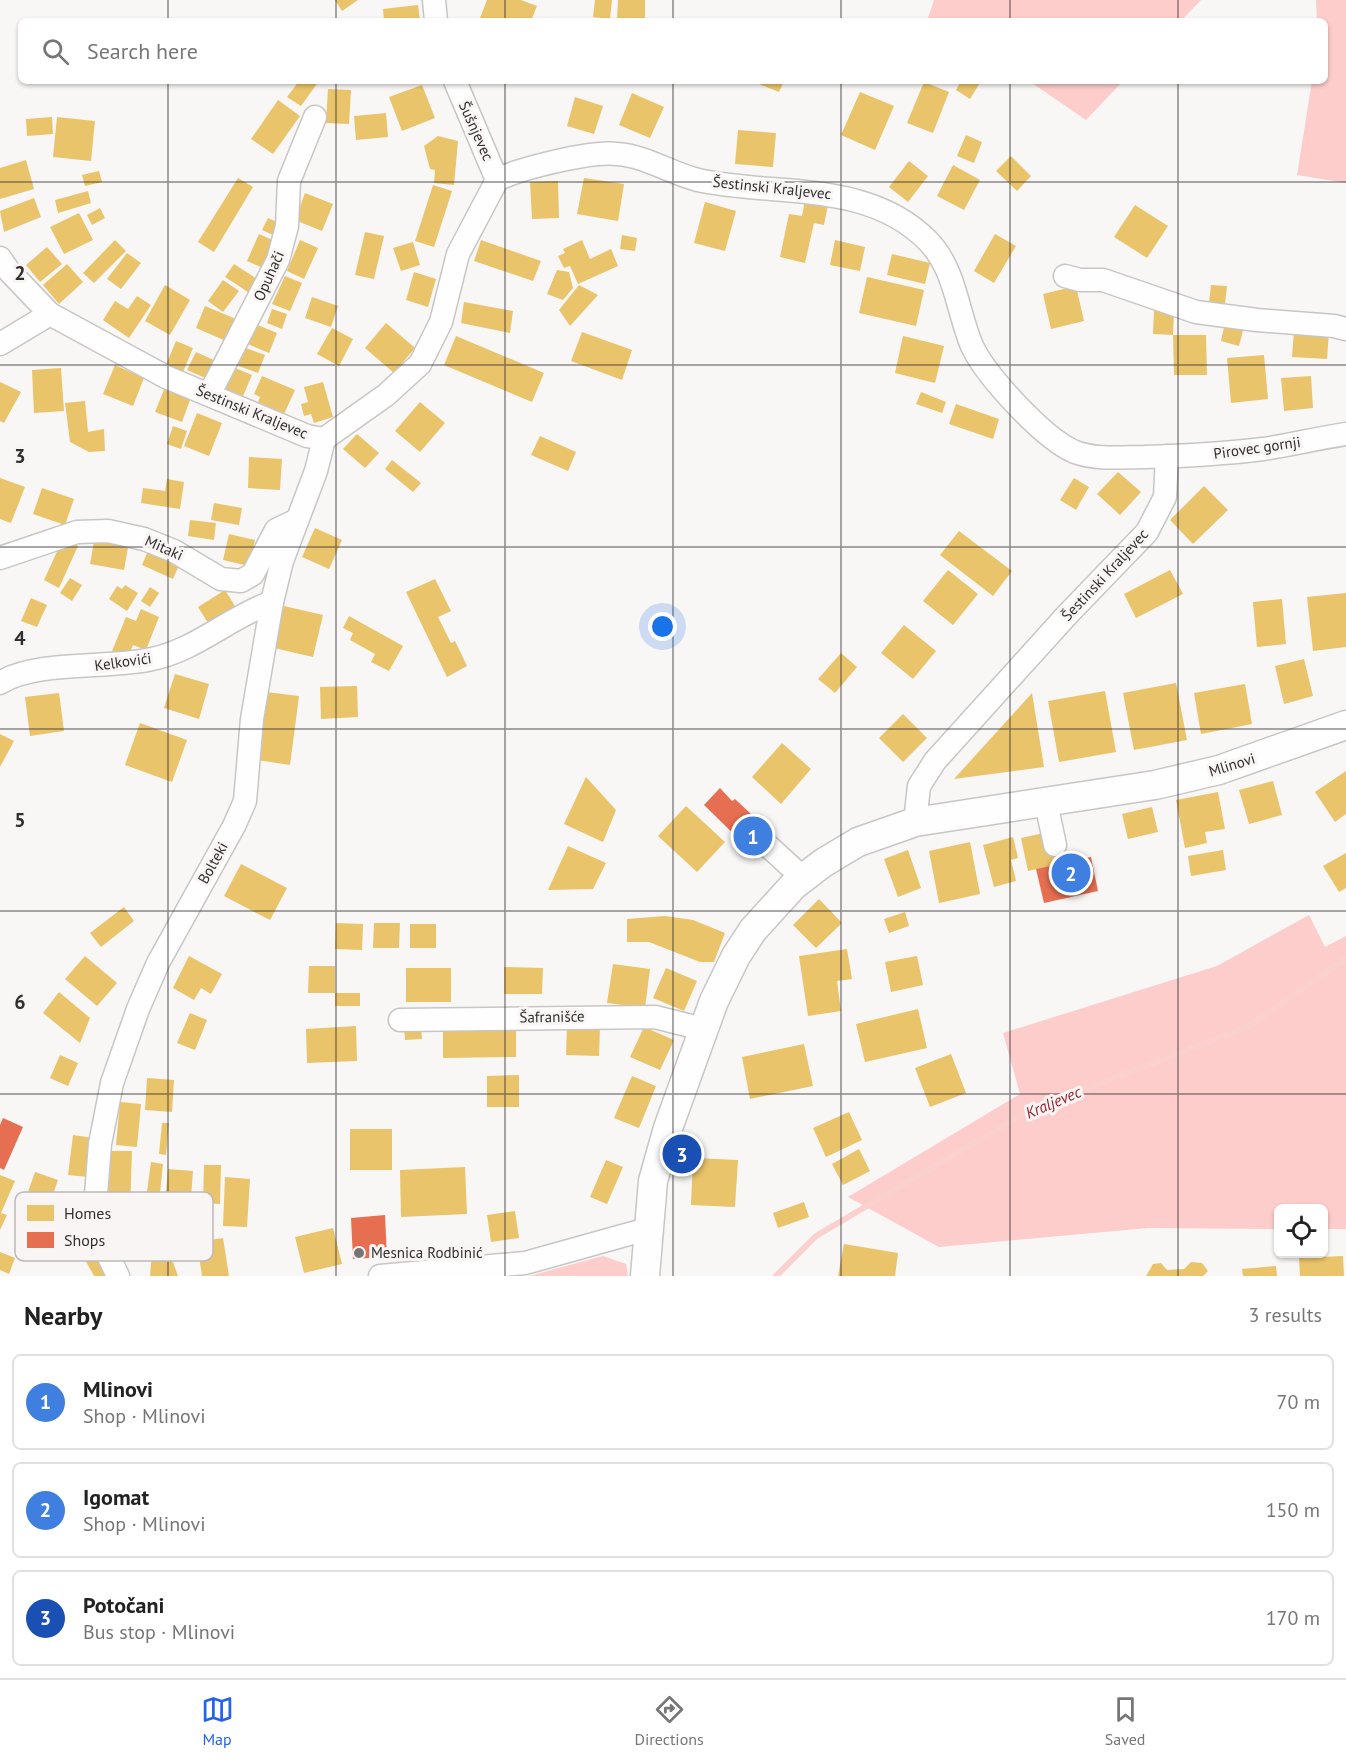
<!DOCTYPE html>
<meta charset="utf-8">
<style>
body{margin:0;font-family:"PT Sans",sans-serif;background:#f2f2f2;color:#222}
.controls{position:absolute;right:18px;bottom:18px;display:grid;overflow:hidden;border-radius:9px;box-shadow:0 2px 4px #0004}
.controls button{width:54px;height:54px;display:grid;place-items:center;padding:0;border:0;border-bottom:2px solid #e0e0e0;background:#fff;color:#222;font:30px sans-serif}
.you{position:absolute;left:663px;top:627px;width:21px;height:21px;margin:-15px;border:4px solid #fff;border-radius:50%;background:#1a73e8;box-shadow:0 0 0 9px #1a73e833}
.badge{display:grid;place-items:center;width:39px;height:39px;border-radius:50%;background:#2563eb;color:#fff;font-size:20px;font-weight:700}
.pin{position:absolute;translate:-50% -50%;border:3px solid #fff;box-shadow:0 2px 6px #0006}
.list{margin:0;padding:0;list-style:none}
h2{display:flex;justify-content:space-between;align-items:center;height:78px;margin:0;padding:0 24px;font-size:26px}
h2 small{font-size:20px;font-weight:400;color:#767676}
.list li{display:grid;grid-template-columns:39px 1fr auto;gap:18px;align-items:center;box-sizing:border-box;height:96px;margin:0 12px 12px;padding:0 12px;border:2px solid #e0e0e0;border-radius:9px}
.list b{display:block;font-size:22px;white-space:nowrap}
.list p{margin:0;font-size:20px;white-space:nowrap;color:#767676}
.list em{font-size:20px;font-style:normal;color:#767676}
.icon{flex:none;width:33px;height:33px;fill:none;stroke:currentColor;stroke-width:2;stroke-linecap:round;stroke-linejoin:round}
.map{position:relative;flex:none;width:1346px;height:1276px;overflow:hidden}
.search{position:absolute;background:#fff;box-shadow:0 2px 4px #0004;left:18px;right:18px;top:18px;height:66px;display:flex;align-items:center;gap:15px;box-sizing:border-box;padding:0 21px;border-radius:9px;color:#767676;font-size:22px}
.sheet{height:402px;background:#fff}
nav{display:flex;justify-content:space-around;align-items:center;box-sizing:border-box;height:84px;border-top:2px solid #e0e0e0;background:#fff;font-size:16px;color:#767676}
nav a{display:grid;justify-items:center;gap:3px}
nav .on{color:#2563eb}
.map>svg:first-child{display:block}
.green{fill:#fccdcb}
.homes{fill:#e9c46a}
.shops{fill:#e76f51}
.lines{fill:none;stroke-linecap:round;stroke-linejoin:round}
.stream{stroke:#fad1ce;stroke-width:6}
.minor-casing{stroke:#c8c5c5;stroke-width:25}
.major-casing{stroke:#c8c5c5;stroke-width:31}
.minor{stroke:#fefefe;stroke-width:22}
.major{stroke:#fefefe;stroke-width:28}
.grid{fill:none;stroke:#302e2e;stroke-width:1.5;stroke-opacity:0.55}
.poi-dot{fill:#767474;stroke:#faf5f5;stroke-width:2}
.labels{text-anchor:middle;stroke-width:6;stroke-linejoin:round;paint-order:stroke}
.street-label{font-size:15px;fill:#302e2e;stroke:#faf5f5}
.poi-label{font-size:15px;fill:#302e2e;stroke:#faf5f5;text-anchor:start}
.water-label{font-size:16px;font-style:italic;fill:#91262c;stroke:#faf5f5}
.key{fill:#faf5f5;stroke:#bdb9b9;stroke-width:1.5}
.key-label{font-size:16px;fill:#302e2e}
.grid-label{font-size:20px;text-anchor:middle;font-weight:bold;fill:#302e2e;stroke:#faf5f5;stroke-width:6;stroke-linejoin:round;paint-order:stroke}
</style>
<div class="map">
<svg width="1346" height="1276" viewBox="0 0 1346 1276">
<rect width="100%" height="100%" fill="#f9f6f6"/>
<g class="green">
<polygon points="934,0 1201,0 1181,21 927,21"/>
<polygon points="1316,0 1346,0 1346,183 1297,175 1312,81 1325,81 1325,21 1317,21"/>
<polygon points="1029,81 1123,81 1086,120"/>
<polygon points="1309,915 1325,947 1346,936 1346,1229 1324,1229 1324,1208 1278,1208 1278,1229 1148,1228 939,1247 848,1197 1020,1094 1003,1033 1217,966"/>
<polygon points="603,1256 626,1264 628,1276 529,1276"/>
</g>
<g class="homes">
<polygon points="335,0 358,0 342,11"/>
<polygon points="487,0 521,0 537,6 531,21 486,21 480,18"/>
<polygon points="595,0 612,0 610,19 593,17"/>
<polygon points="618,0 645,0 645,21 617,21"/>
<polygon points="418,5 420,21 384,21 383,9"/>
<polygon points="299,81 319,81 301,106 287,97"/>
<polygon points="751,81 784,81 779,92"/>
<polygon points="961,81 981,81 970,99 956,90"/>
<polygon points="924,82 949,92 933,133 907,123"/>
<polygon points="422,85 435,118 402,131 389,97"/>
<polygon points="328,89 351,90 349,124 326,123"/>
<polygon points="860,92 894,106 875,150 841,135"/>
<polygon points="632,93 664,107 650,138 619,125"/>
<polygon points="575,97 603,106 594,134 567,126"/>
<polygon points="278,100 300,116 273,154 251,139"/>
<polygon points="386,113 388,137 356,140 354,116"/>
<polygon points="52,117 53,134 27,136 26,119"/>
<polygon points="57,117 95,121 91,161 53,157"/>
<polygon points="738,130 776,133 773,167 735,164"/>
<polygon points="966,135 982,142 974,163 957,156"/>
<polygon points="438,136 458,141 454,185 434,183 435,170 430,169 424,146"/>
<polygon points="1011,156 1031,176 1017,191 996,171"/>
<polygon points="26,160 34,189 0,199 0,168"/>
<polygon points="909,161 928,176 908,202 889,187"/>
<polygon points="953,165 980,180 964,210 937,196"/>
<polygon points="99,171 102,182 85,186 82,175"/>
<polygon points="238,178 253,187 214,252 198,242"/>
<polygon points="584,178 624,184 618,221 577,214"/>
<polygon points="558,181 559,218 532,219 530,182"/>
<polygon points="433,185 452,191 434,247 415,241"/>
<polygon points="88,191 91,203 58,213 55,200"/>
<polygon points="305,193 333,204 322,231 295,220"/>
<polygon points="34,198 41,217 4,232 0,211"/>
<polygon points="805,200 828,205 824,225 814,223 805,263 780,257 789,214 802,216"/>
<polygon points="705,202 736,211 725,251 694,243"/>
<polygon points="1135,205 1168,226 1147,258 1114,237"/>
<polygon points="100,208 105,218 92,225 87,215"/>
<polygon points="79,213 93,240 64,254 50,227"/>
<polygon points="268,218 279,223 273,235 262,230"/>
<polygon points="365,232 384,236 374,279 355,275"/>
<polygon points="259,234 277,242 265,269 247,261"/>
<polygon points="995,234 1016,246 994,283 974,271"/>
<polygon points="622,235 637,238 635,251 620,249"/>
<polygon points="115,240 126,251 94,283 83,273"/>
<polygon points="300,240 318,248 304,279 287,271"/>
<polygon points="481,240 541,261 533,281 474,261"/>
<polygon points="582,240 590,259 611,249 618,266 578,284 570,266 564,268 558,256 565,253 563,249"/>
<polygon points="835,240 865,247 860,271 830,265"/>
<polygon points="413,242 420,265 401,271 393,248"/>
<polygon points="47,247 62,264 40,282 26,265"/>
<polygon points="127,253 141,263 121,289 107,279"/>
<polygon points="892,254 930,263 925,284 887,275"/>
<polygon points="67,264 83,282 59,304 43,285"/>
<polygon points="234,264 257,279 248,292 225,277"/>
<polygon points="557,270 569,272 573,288 563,300 547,294"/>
<polygon points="414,272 436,279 428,307 406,300"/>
<polygon points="285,276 302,283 290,311 272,304"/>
<polygon points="867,277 924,290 916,326 859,313"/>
<polygon points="223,280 239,291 223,312 208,301"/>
<polygon points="165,285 190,300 170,335 145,321"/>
<polygon points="579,285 598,295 570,326 559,310"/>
<polygon points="1211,285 1227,286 1225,304 1209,303"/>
<polygon points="1076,286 1084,321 1051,329 1043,294"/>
<polygon points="137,296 151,305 129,338 103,320 115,301 128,309"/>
<polygon points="312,297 338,306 331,327 305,318"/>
<polygon points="464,302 513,311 510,333 461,323"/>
<polygon points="205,306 236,319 226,341 196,328"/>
<polygon points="272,309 287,314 282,329 267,323"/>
<polygon points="1154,310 1174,310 1173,335 1153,334"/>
<polygon points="1226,318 1245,323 1239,346 1221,341"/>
<polygon points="253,323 277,333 269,353 245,343"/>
<polygon points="386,323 415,348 394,373 365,348"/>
<polygon points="332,328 353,339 339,366 317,354"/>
<polygon points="1294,330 1329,332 1327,359 1292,357"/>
<polygon points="582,332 632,350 622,380 571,361"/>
<polygon points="1173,335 1206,335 1207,375 1174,375"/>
<polygon points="456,336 544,373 532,402 444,365"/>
<polygon points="903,336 944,346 935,383 895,373"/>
<polygon points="176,341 193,348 183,372 166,365"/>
<polygon points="243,347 265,355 258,373 236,365"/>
<polygon points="196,352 218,362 210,380 187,370"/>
<polygon points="1264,355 1268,399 1231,403 1227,358"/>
<polygon points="115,365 144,378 133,406 103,394"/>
<polygon points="228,365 252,375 243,396 220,387"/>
<polygon points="61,368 64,411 34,413 32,370"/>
<polygon points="262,376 295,390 284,414 258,402 260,397 254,394"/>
<polygon points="1311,376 1313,408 1284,411 1281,378"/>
<polygon points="0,382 21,392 4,423 0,421"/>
<polygon points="323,382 333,417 314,423 311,414 304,416 301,404 308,402 304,387"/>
<polygon points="165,387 191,397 182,422 155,412"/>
<polygon points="921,392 946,402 942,413 916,404"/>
<polygon points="85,401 88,432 104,429 105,451 89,452 70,442 65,403"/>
<polygon points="420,402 445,423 420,452 395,431"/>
<polygon points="956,404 999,419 993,439 949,424"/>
<polygon points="197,413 222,423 209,456 184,446"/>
<polygon points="173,426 187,431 181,449 167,444"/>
<polygon points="357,434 379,453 365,468 343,449"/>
<polygon points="540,436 576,452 568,471 531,455"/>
<polygon points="249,457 282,459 280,490 248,488"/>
<polygon points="392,460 421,483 413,492 385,469"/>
<polygon points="1118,472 1141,492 1120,515 1097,494"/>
<polygon points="0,478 25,487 11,523 0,519"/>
<polygon points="1074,478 1089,487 1076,510 1060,500"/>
<polygon points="167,479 184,482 180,509 141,503 143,488 165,491"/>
<polygon points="1204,486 1228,510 1193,544 1170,520"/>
<polygon points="42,488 74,499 65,525 33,514"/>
<polygon points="214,503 242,508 239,525 211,520"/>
<polygon points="190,520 216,523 214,540 188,536"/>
<polygon points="315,528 342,540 329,569 302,557"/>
<polygon points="959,531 1012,571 993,596 940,555"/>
<polygon points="229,534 255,540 249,566 223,560"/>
<polygon points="95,536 129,542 124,570 90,564"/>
<polygon points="66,541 78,546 59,588 44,580 61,543"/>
<polygon points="151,544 182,558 173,579 142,565"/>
<polygon points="948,570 978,594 953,625 923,601"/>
<polygon points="1170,570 1183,594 1136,618 1124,594"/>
<polygon points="70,578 82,585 72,601 60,593"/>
<polygon points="435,579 451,611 438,617 451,643 455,641 467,666 447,677 406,592"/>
<polygon points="125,585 138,593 127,611 109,599 117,586 122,589"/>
<polygon points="150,587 159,593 150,607 141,601"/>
<polygon points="225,590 235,606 208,623 198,607"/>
<polygon points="1346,593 1346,647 1313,651 1307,597"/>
<polygon points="31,598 47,605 37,627 21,621"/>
<polygon points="1282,599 1286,644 1257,647 1253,602"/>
<polygon points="284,606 323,615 313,657 274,648"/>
<polygon points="141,609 159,617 146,650 133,645 128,657 112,651 126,617 136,621"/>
<polygon points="349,616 403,646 389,671 371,662 375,654 350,640 353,633 343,628"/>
<polygon points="904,625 936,651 913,679 881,653"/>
<polygon points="841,653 857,667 835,693 818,679"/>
<polygon points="1304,659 1313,696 1284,704 1275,666"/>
<polygon points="175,674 209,684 199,719 164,708"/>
<polygon points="1176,683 1187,740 1134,750 1123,693"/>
<polygon points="1245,684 1252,724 1201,734 1194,693"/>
<polygon points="357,686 358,717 321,719 320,687"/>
<polygon points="1105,691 1116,752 1059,762 1048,701"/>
<polygon points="266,692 299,696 290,765 257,760"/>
<polygon points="59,693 64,731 30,736 25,697"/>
<polygon points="1032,693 1044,767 954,779"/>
<polygon points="903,714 927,738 903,762 879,738"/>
<polygon points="140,723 187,740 172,782 125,765"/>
<polygon points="0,734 14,741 0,767"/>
<polygon points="782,743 811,769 781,804 752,777"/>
<polygon points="1346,771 1346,814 1335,822 1315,792"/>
<polygon points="586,777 616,810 603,842 564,824"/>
<polygon points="1273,781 1282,815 1249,824 1239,790"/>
<polygon points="1218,792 1225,829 1205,832 1207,843 1185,848 1176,800"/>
<polygon points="686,806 725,842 697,872 658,836"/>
<polygon points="1152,807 1158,832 1128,839 1122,814"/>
<polygon points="1048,832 1055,865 1028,871 1021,838"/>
<polygon points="1013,837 1018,858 1011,860 1016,881 994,887 983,845"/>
<polygon points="970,842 980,894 939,903 929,851"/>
<polygon points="568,846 606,863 593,889 548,890"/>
<polygon points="908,850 921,888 898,897 884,859"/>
<polygon points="1223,850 1226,870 1191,876 1188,856"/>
<polygon points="1346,853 1346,888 1339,892 1323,866"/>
<polygon points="241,864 287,888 270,920 224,896"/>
<polygon points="819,899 842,923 816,948 793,925"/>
<polygon points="124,907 134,921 101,947 90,933"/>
<polygon points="905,912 909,926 889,933 884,919"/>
<polygon points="665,916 693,920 725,933 714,962 700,962 649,942 627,942 627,919"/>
<polygon points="336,923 363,924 362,950 335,949"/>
<polygon points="374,923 400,923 399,948 373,948"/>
<rect x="410" y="924" width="26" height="24"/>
<polygon points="847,949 852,979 837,981 841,1011 808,1016 799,956"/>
<polygon points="85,956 117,983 97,1006 65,979"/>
<polygon points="189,956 222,974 211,994 201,988 194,1000 173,988"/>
<polygon points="917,956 923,985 891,992 885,962"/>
<polygon points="613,964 650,969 645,1008 607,1003"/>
<polygon points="309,966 335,966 335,993 360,993 360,1006 335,1006 335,993 308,993"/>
<polygon points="504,967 543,968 542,994 504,994"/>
<rect x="406" y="968" width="45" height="34"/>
<polygon points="666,968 697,981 684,1011 653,998"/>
<polygon points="59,992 90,1018 80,1043 43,1013"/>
<polygon points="918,1009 927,1048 865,1062 856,1024"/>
<polygon points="190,1013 207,1020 195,1050 177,1043"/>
<polygon points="516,1022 516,1057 443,1058 443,1023"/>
<polygon points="567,1025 600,1026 599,1056 566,1055"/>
<polygon points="356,1026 357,1061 307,1063 306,1029"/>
<polygon points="421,1026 422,1039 405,1040 404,1027"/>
<polygon points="644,1027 674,1040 660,1070 630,1057"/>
<polygon points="804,1044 813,1086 750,1099 742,1057"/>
<polygon points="951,1054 966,1093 930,1107 915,1068"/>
<polygon points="60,1055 78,1063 68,1086 50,1078"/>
<polygon points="519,1075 519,1107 487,1107 487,1076"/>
<polygon points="632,1076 656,1086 639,1128 614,1118"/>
<polygon points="147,1078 174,1080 172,1112 145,1110"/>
<polygon points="120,1102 141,1104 137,1147 116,1145"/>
<polygon points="849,1112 862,1140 826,1157 813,1128"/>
<polygon points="162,1123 169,1123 166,1155 159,1154"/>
<rect x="350" y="1129" width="42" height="41"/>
<polygon points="73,1135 93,1138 88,1177 68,1175"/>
<polygon points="859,1149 870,1171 843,1185 832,1164"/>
<polygon points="106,1151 132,1151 130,1210 104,1209"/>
<polygon points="693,1158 738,1160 735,1207 691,1205"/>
<polygon points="606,1160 623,1167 607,1204 590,1197"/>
<polygon points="151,1162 163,1164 160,1193 147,1192"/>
<polygon points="204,1165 221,1165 220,1204 203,1203"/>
<polygon points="465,1167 467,1214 401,1217 400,1170"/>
<polygon points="168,1169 193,1171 188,1238 162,1236"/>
<polygon points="35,1172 58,1180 46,1214 23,1206"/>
<polygon points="0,1175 15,1181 1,1213 7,1215 0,1230"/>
<polygon points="225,1177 250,1179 247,1227 223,1226"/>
<polygon points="804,1202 809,1217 778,1228 773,1213"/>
<polygon points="515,1211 519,1238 491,1242 487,1215"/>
<polygon points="333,1228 342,1264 304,1273 295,1237"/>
<polygon points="223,1238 229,1276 202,1276 197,1242"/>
<polygon points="844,1244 898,1253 895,1276 838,1276"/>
<polygon points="168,1248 178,1276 150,1276 152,1252"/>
<polygon points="96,1249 110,1276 94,1276 83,1256"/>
<polygon points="0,1252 15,1258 9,1274 0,1270"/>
<polygon points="1343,1256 1344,1276 1300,1276 1299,1258"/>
<polygon points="1191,1262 1202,1263 1208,1271 1203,1276 1146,1276 1153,1264 1161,1263 1167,1270 1184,1269"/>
<polygon points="1276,1266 1277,1276 1243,1276 1242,1269"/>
</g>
<g class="shops">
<polygon points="720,788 732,801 735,799 766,828 747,847 704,805"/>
<polygon points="1091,857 1098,891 1044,903 1036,869"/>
<polygon points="3,1118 23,1127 4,1170 0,1168 0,1125"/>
<polygon points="385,1215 387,1257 353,1259 351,1218"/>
</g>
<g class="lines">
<polyline class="stream" points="776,1276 816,1236 1028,1111 1247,1027 1346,959"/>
<defs>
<g id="minor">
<polyline points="434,0 436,21"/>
<polyline points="455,81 497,180"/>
<path d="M0,258L9,271L50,314L166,377L307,436L324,439L386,395L420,364L441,322L458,254L497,180C520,168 591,151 617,154C646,156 670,173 698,180C775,197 867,179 928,241C956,270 957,311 972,346C986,376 1044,439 1075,452C1096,460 1122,457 1144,457C1184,456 1223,454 1263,449C1291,445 1318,438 1346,434"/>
<polyline points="1065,276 1080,280 1103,280 1196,312 1257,320 1334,326 1346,329"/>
<polyline points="0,344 50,314"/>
<polyline points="210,393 278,260 287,226 289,181 315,117"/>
<polyline points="0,558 77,532 108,531 144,539 174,551 221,579 241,581 253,574 276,530 297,520"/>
<path d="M0,683C34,660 110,669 152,659C196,650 230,617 272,602"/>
<polyline points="1046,803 1055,845"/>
<polyline points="915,822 919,786 935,761 1067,615 1147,532 1165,497 1167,456"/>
<polyline points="766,844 803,878"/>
<polyline points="400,1020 655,1017 703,1029"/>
<polyline points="118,1276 99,1236 95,1207 100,1144 112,1083 138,1009 158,963 234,826 245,801 252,719 272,602 282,561 316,471 324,439"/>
<polyline points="380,1276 525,1263 647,1229"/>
</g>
<polyline id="major" points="645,1276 653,1181 668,1128 714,1001 736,956 753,930 793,886 823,863 858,842 915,822 1155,785 1219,770 1346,725"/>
</defs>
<use href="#minor" class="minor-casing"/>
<use href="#major" class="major-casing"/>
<use href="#minor" class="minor"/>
<use href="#major" class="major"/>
</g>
<path class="grid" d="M168,0V21M336,0V21M505,0V21M673,0V21M841,0V21M1010,0V21M1178,0V21M168,81V1276M336,81V1276M505,81V1276M673,81V1276M841,81V1276M1010,81V1276M1178,81V1276M0,182H1346M0,365H1346M0,547H1346M0,729H1346M0,911H1346M0,1094H1346"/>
<circle class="poi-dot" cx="359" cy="1253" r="6"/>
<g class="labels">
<g class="street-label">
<text transform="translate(476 131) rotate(66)" y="5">Šušnjevec</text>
<text transform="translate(772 188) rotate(6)" y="5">Šestinski Kraljevec</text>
<text transform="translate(269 276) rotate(-66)" y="5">Opuhači</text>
<text transform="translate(252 412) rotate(22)" y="5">Šestinski Kraljevec</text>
<text transform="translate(1257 448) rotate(-8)" y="5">Pirovec gornji</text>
<text transform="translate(164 548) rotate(24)" y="5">Mitaki</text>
<text transform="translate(1105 575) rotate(-47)" y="5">Šestinski Kraljevec</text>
<text transform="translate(123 662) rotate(-8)" y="5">Kelkovići</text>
<text transform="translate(1232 765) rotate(-17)" y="5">Mlinovi</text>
<text transform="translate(213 863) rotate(-61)" y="5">Bolteki</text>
<text transform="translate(552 1017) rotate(-1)" y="5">Šafranišće</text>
</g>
<g class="poi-label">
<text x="371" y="1258">Mesnica Rodbinić</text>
</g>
<g class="water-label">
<text transform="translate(1053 1102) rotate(-23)" y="6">Kraljevec</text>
</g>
</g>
<rect x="15" y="1192" width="198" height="69" rx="9" class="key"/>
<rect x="27" y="1205" width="27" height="16" fill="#e9c46a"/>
<rect x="27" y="1232" width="27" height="16" fill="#e76f51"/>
<g class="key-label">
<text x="64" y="1219">Homes</text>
<text x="64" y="1246">Shops</text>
</g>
<g class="grid-label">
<text x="20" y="280">2</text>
<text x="20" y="463">3</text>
<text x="20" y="645">4</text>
<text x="20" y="827">5</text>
<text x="20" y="1009">6</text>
</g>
</svg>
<div class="controls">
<button><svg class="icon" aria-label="locate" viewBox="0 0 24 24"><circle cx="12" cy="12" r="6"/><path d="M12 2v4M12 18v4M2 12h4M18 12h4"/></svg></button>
</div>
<div class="you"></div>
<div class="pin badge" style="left:753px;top:836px;background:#3f7fe0">1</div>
<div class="pin badge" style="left:1071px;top:873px;background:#3f7fe0">2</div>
<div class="pin badge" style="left:682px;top:1154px;background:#1a4fb4">3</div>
<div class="search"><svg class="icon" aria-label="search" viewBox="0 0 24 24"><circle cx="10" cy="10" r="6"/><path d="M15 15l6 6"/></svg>Search here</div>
</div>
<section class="sheet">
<h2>Nearby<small>3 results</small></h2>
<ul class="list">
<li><span class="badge" style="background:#3f7fe0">1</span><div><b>Mlinovi</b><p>Shop · Mlinovi</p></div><em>70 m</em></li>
<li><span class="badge" style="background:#3f7fe0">2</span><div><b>Igomat</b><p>Shop · Mlinovi</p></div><em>150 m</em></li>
<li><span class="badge" style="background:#1a4fb4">3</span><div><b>Potočani</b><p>Bus stop · Mlinovi</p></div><em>170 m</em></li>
</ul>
</section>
<nav>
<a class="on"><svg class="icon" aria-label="map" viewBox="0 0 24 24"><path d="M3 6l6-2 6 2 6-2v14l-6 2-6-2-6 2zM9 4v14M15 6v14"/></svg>Map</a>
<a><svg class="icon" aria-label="directions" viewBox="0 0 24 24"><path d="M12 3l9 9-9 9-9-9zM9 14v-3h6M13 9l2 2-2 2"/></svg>Directions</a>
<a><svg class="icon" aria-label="saved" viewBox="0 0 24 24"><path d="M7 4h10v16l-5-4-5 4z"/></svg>Saved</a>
</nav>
